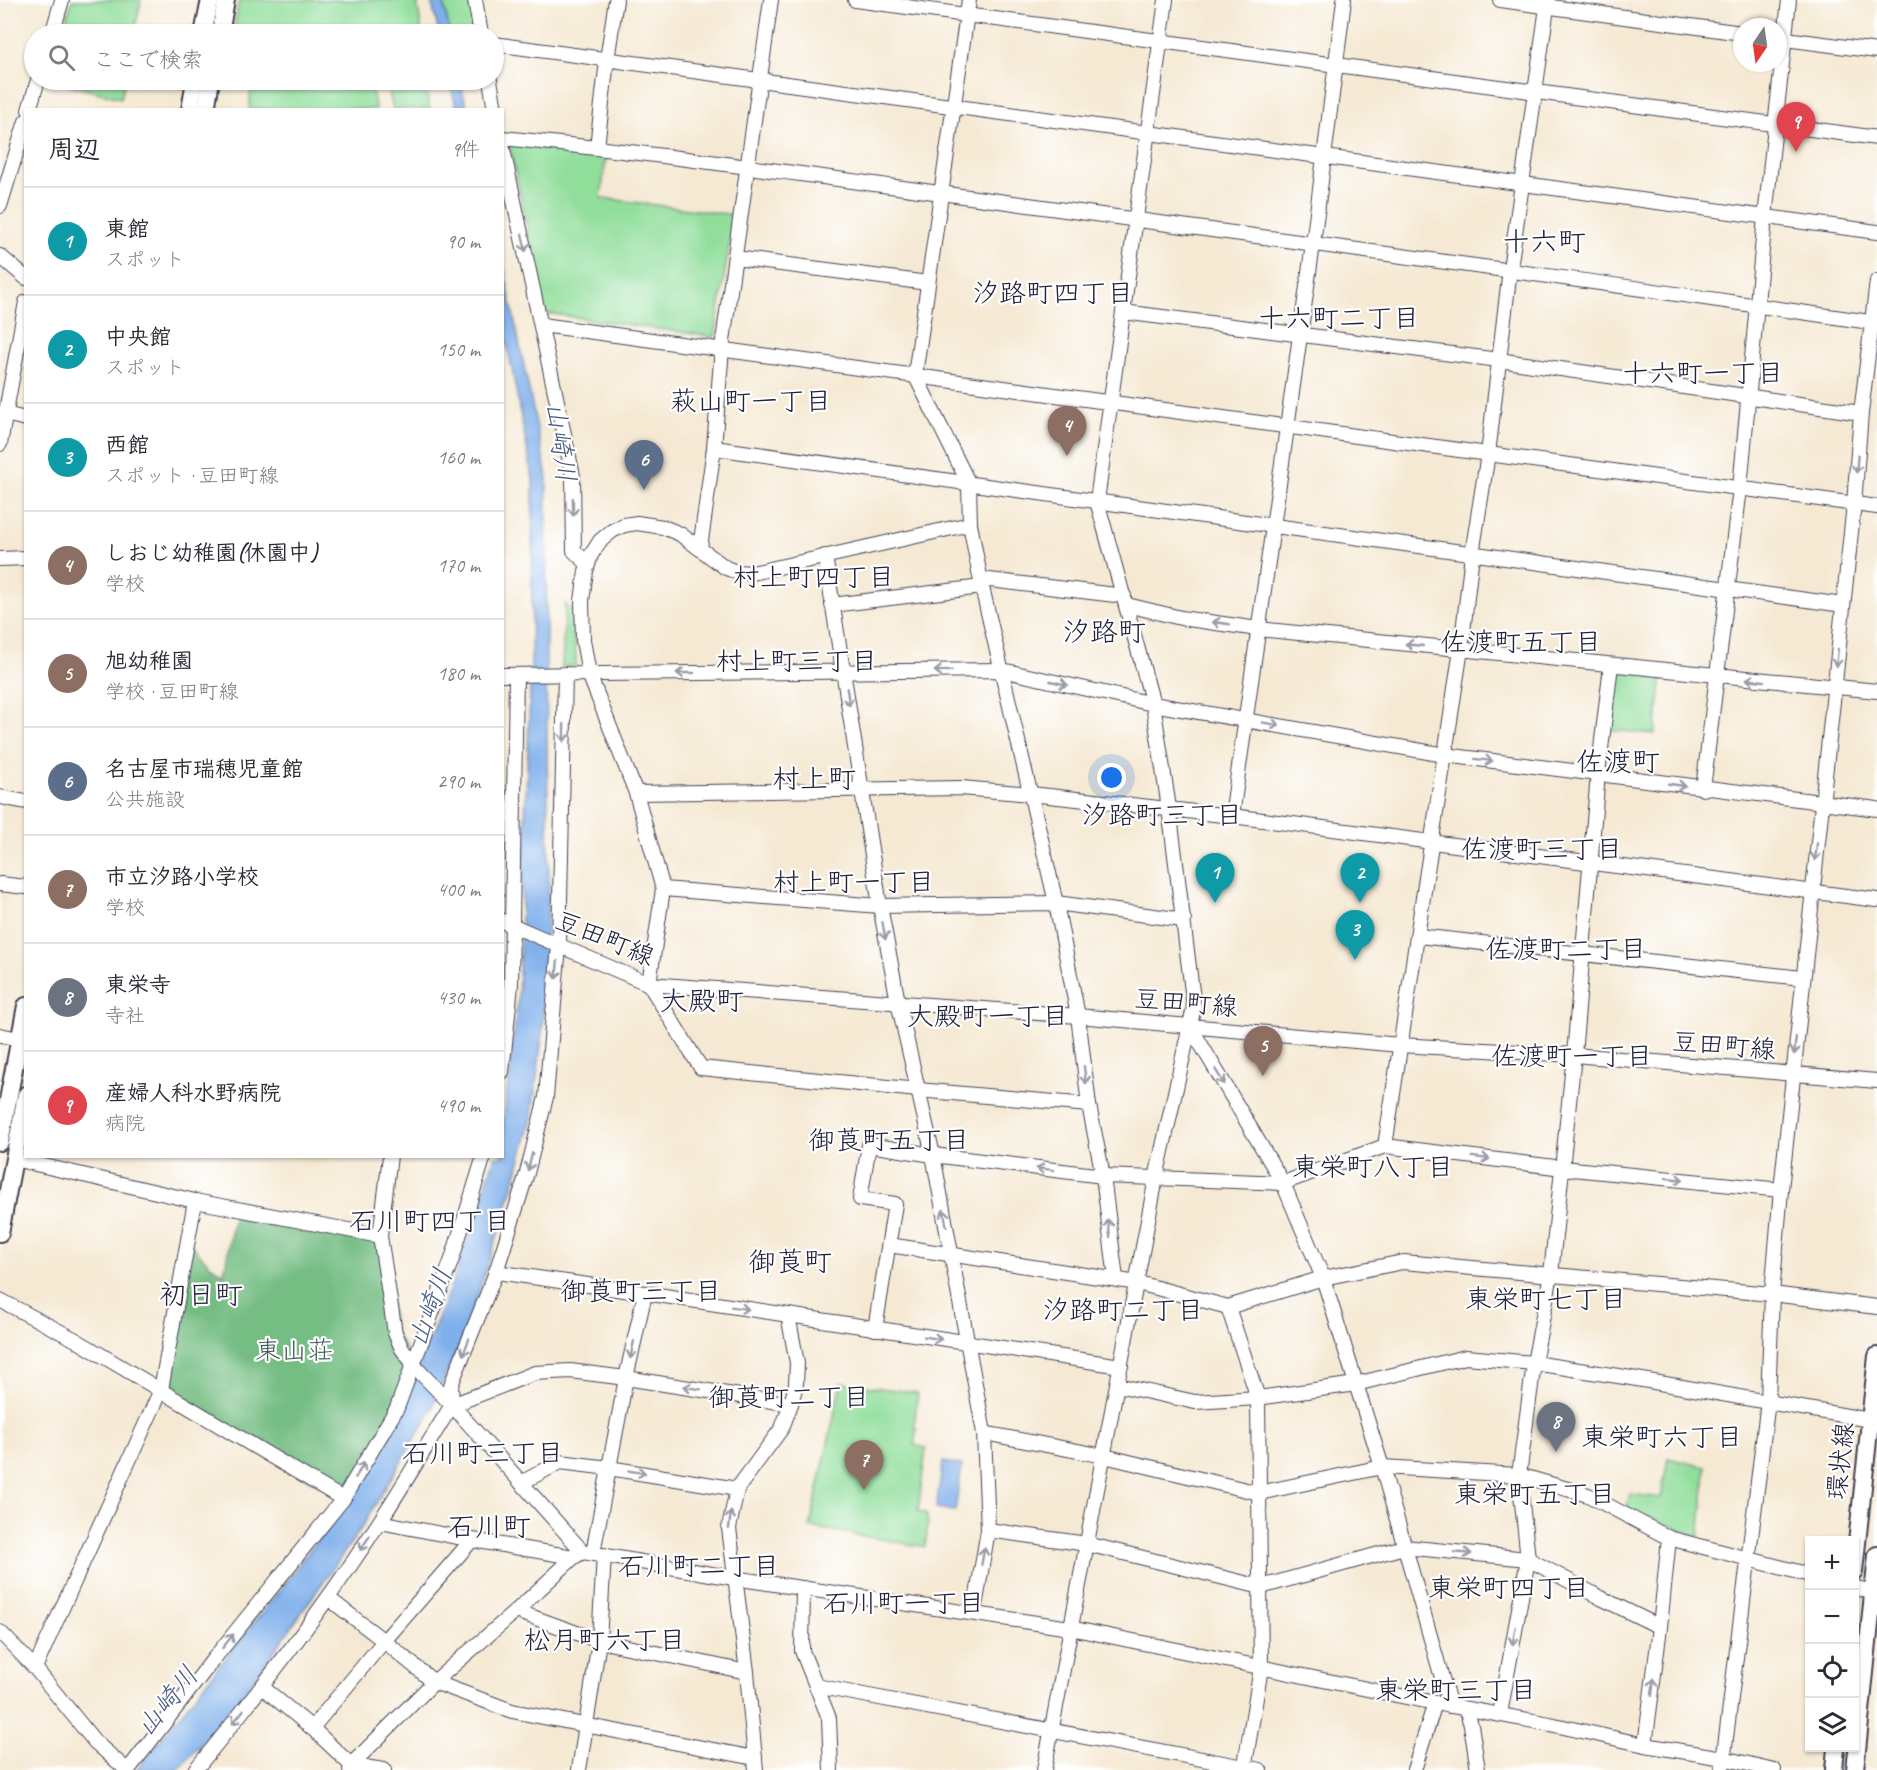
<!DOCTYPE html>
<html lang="ja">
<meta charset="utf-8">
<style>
body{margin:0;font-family:Caveat,"Klee One",sans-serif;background:#f7f7f7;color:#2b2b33}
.controls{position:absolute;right:18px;bottom:18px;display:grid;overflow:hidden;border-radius:0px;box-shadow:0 2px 4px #0004}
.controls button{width:54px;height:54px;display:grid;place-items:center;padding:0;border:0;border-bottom:2px solid #e1e1e2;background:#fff;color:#2b2b33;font:30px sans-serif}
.compass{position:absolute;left:1733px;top:18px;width:54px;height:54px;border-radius:50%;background:#fff;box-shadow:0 2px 4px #0004;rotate:193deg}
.you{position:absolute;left:1112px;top:778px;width:21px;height:21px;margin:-15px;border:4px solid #fff;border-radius:50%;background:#1a73e8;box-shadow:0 0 0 9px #1a73e833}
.badge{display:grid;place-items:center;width:39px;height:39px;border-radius:50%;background:#b5179e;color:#fff;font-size:20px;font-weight:700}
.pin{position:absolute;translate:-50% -50px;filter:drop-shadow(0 2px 3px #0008)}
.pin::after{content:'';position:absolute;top:32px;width:21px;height:18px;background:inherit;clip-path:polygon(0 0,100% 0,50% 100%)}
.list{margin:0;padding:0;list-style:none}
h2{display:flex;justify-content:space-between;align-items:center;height:78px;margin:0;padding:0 24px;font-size:26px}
h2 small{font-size:20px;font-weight:400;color:#7c7c81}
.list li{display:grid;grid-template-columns:39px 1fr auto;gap:18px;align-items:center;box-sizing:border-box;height:108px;padding:0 24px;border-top:2px solid #e1e1e2}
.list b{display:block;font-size:22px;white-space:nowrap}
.list p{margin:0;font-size:20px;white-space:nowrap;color:#7c7c81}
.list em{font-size:20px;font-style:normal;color:#7c7c81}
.icon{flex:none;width:33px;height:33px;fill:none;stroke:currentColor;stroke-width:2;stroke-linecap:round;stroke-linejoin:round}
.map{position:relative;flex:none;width:1877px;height:1770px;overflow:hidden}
.search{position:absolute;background:#fff;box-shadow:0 2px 4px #0004;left:24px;top:24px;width:480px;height:66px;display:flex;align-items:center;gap:15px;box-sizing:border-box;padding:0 21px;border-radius:33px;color:#7c7c81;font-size:22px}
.panel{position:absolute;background:#fff;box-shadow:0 2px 4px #0004;left:24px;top:108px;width:480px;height:1050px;border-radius:0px}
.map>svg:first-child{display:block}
.green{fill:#91de9b;stroke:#5a806b;stroke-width:1.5}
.forest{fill:#74bd83;stroke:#4b705f;stroke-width:1.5}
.water{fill:#80b0eb;stroke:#516993;stroke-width:1.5}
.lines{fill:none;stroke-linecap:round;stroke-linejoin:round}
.minor-casing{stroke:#424052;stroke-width:16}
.major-casing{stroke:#424052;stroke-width:20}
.minor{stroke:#fff;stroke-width:14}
.major{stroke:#fff;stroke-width:16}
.oneway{stroke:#9c9ca7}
.labels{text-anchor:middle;stroke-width:4.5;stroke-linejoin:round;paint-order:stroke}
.street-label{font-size:26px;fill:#22223b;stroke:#fff}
.park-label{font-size:26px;fill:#435a58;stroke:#fff}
.neighbourhood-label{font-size:27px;fill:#22223b;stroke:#fff}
.water-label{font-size:27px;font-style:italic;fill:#485b81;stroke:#fff}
.quarter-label{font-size:28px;fill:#22223b;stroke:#fff}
</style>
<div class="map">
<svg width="1877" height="1770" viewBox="0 0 1877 1770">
<rect width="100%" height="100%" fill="#fff"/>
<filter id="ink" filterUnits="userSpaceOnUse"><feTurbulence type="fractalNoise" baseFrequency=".0167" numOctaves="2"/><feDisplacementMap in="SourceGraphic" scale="12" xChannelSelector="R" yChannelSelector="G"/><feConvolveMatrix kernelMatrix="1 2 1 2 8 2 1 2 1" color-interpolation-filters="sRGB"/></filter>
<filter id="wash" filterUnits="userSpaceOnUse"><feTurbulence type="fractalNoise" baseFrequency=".008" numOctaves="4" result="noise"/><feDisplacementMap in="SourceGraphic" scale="24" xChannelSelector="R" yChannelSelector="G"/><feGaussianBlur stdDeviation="1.35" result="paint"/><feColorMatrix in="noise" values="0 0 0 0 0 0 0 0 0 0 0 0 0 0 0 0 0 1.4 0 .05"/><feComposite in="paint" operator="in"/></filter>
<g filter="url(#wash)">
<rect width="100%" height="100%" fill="#f5e9d3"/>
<g class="green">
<polygon points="72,0 141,0 134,34 62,34"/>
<polygon points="239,0 417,0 422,34 273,34 234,30"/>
<polygon points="443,0 469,0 477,34 450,34"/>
<polygon points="49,80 125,80 121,98"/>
<polygon points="252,80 369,80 376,109 249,109"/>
<polygon points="386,80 423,80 430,109 393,109"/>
<polygon points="509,142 606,156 601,198 734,215 715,337 545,313"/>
<polygon points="565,604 574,612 576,666 562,667"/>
<polygon points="1616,670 1662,675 1655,734 1610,730"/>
<polygon points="841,1383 918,1393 914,1427 917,1428 914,1445 926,1448 918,1511 926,1513 928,1524 925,1547 810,1527"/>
<polygon points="1668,1458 1706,1467 1699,1537 1626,1510 1630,1494 1661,1498"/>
</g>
<polygon class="forest" points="235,1209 380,1236 395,1333 419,1371 343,1499 161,1390 188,1241 210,1265 224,1274"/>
<g class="water">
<polygon points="431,0 443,0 450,34 439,34"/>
<polygon points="449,80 460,80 467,109 457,109"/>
<polygon points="503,265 547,476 546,666 549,881 542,1038 531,1122 508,1204 465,1332 428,1417 360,1530 239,1701 178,1770 136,1770 280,1590 364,1477 392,1432 455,1276 495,1157 502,1156 503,1127 518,999 531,667 533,479 503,323"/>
<polygon points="943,1462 962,1465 955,1511 936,1508"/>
</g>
</g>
<g filter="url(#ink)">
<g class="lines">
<defs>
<g id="minor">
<polyline points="475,0 481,34"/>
<polyline points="855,0 1877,138"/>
<polyline points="969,0 915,375 969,484 970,524 982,587 1056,903 1078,1016 1089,1105 1103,1176 1116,1279"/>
<polyline points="1500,0 1742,33"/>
<polyline points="52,34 62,0"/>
<polyline points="1778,38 1877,51"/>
<polyline points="494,44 1877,232"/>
<polyline points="490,80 495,110"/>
<polyline points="29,110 38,80"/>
<path d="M502,138C676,155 848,181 1021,204C1307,242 1592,281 1877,323"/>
<polyline points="502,145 573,476 574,551 588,564"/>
<polyline points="597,147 607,60 616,0"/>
<polyline points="0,206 26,121"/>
<polyline points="0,256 26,278"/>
<polyline points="735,258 928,283"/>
<polyline points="1123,312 1499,360 1861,413"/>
<polyline points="542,325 1877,507"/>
<polyline points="0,414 5,414 26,419"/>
<polyline points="0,444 26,302"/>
<polyline points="714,448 1843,605"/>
<polyline points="970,524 752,573 737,572 726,568 680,534 663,527 637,523 624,525 612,531 600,541 591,555 586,571 582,601 583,640 589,674 636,793 663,889 649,984 701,1068 918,1090 1089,1105"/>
<polyline points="700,548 714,448 722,348 771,0"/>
<polyline points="825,556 880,906 898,1002 933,1155 984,1433 988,1530 974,1613"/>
<polyline points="0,559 26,558"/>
<polyline points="981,579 1124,596"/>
<polyline points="832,605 982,587"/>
<polyline points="1127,605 1181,618 1258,629 1877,691"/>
<polyline points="502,675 1002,670 1153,704 1445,755 1877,809"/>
<polyline points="1703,789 1740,488 1765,217 1789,0"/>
<polyline points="636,793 961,788 1031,794 1232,816 1877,900"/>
<polyline points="0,797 26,802"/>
<polyline points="1232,816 1313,244 1344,0"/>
<polyline points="0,884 26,887"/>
<polyline points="663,889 880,906 1056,903 1184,920"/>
<polyline points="502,921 649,984 1078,1016 1400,1045 1574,1055 1877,1081"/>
<polyline points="1418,936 1802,978"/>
<polyline points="1190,1026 1283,1183 1323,1278 1382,1467 1450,1706"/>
<polyline points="0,1035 19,1039"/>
<polyline points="502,1072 511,985 516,675"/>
<polyline points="1385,1146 1461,649 1472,554 1488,454 1510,269 1548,0"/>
<polyline points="390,1156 380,1236 395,1333 402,1349 419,1371 452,1405 583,1552 734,1578 1070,1628 1435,1703 1550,1724 1645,1745 1723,1758 1774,1770"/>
<polyline points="14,1159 195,1201 380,1236"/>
<polyline points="889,1245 1138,1283 1228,1307"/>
<polyline points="496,1272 645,1293 1121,1366"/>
<polyline points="0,1300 76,1340 343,1499"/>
<polyline points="875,1329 895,1204 860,1199 869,1145 933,1155 1103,1176 1283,1183 1385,1146 1563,1168 1781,1190"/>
<polyline points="1117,1385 1195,1402 1258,1398 1356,1384 1466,1357 1534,1363 1631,1378 1870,1420"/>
<polyline points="452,1405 535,1373 570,1371 626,1378 791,1404"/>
<polyline points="984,1433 1104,1456 1259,1493 1382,1467 1519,1475 1588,1495 1669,1538 1810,1575"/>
<polyline points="521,1483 560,1462 609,1468 737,1489"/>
<polyline points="380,1522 472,1540 574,1557"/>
<polyline points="988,1530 1087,1544 1261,1587 1404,1547 1528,1559 1601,1598 1660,1627"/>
<polyline points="593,1553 626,1378 645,1293"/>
<polyline points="1854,1587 1877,1594"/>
<polyline points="803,1588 802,1651 829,1718 831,1770"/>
<polyline points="328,1598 384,1641 434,1682 512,1711 755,1758"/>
<polyline points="516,1611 599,1641 747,1672"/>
<polyline points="0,1632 35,1668 95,1742 127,1770"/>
<polyline points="35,1668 161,1390 195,1201"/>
<polyline points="816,1686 1260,1770"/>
<polyline points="262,1687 312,1728 351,1765 384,1770"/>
<polyline points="1466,1709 1471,1725 1478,1770"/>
<polyline points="1500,1714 1528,1559 1519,1475 1534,1363 1551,1274 1574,1055 1598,774 1611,665"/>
<polyline points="312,1728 384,1641 472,1540"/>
<polyline points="1645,1745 1660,1627 1669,1538"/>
<polyline points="128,1770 212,1661 343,1499 397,1408 452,1259 484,1156"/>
<path d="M195,1770C261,1690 324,1608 380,1521C405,1483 428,1443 452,1405L451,1385L496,1272L527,1173L546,1097L559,945L565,674"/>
<polyline points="350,1770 351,1765 434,1682 516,1611 574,1557 583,1552"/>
<polyline points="579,1770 599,1641 604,1555"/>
<polyline points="756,1770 747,1672 729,1528 737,1489 782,1428 791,1404 796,1384 797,1363 788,1315"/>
<polyline points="1044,1770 1156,1178 1194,1007 1169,808 1153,704 1097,501 1166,0"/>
<polyline points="1244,1770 1261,1668 1258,1398 1228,1307 1323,1278 1403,1262 1772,1294 1877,1307"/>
<polyline points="1414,1770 1435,1703"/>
<polyline points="1722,1770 1768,1401 1772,1294 1781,1190 1854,504 1861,413 1877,281"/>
</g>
<g id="major">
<polyline points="203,34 210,0"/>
<polyline points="220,34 226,0"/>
<polyline points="190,110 195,80"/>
<polyline points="206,110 211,80"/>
<polyline points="0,1142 26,1006"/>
<polyline points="0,1233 26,1095"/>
<polyline points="1854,1571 1877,1356"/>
<polyline points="1834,1770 1836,1748"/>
<polyline points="1855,1770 1877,1555"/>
</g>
</defs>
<use href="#minor" class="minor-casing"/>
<use href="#major" class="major-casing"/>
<use href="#minor" class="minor"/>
<use href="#major" class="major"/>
</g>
<defs><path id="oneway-shaft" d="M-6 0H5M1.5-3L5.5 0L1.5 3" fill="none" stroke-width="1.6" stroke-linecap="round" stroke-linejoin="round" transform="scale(1.5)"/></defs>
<g class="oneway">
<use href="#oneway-shaft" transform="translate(524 243) rotate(78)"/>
<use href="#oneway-shaft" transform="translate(1857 464) rotate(94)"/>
<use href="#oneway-shaft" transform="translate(573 507) rotate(89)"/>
<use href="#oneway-shaft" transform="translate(1221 623) rotate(-172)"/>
<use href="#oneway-shaft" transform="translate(1414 645) rotate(-174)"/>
<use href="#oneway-shaft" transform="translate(1837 658) rotate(96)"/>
<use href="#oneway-shaft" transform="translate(943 671) rotate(179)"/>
<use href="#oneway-shaft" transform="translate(685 673) rotate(180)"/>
<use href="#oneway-shaft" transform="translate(1755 680) rotate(-174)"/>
<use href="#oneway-shaft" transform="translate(1059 683) rotate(13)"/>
<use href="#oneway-shaft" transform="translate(848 697) rotate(82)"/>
<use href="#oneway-shaft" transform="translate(1271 724) rotate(10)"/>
<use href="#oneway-shaft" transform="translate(564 733) rotate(91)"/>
<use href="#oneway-shaft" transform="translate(1484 760) rotate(7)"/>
<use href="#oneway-shaft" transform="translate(1677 785) rotate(8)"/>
<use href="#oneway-shaft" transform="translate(1816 852) rotate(97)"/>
<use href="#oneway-shaft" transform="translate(884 931) rotate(80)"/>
<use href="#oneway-shaft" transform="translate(557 970) rotate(95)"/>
<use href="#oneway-shaft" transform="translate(1795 1046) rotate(96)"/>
<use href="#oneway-shaft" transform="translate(1085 1075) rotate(83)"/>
<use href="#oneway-shaft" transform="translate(1220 1077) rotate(59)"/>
<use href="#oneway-shaft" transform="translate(1481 1158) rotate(7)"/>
<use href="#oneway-shaft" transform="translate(530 1162) rotate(104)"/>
<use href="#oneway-shaft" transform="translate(1045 1169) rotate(-173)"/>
<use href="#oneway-shaft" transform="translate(1675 1179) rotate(6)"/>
<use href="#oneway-shaft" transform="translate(945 1218) rotate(-101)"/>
<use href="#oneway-shaft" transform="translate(1109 1228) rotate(-97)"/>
<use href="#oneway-shaft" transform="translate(740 1308) rotate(9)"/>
<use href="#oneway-shaft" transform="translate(933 1338) rotate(9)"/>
<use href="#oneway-shaft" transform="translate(466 1347) rotate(111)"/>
<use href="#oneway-shaft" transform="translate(632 1350) rotate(102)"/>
<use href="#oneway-shaft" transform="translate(692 1388) rotate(-171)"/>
<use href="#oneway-shaft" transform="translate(360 1470) rotate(-59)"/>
<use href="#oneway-shaft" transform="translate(637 1472) rotate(9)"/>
<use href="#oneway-shaft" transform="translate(730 1520) rotate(-83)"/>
<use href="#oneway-shaft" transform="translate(365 1543) rotate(124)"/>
<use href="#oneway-shaft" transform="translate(1463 1553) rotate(5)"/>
<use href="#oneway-shaft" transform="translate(983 1556) rotate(-80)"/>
<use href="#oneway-shaft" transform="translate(1514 1636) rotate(100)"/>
<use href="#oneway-shaft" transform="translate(228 1641) rotate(-51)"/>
<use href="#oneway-shaft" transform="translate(1653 1687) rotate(-83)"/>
<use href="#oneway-shaft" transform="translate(238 1717) rotate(129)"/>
</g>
</g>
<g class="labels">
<g class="street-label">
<text transform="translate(605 938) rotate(22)" y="9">豆田町線</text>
<text transform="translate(1186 1002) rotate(5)" y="9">豆田町線</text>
<text transform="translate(1724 1045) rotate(5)" y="9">豆田町線</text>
<text transform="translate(1840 1461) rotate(-84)" y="9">環状線</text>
</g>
<g class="park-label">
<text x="294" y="1359">東山荘</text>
</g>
<g class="neighbourhood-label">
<text x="1053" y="302">汐路町四丁目</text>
<text x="1339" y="327">十六町二丁目</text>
<text x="1703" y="382">十六町一丁目</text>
<text x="751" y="410">萩山町一丁目</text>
<text x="814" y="586">村上町四丁目</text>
<text x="1521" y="651">佐渡町五丁目</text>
<text x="797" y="670">村上町三丁目</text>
<text x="1162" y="824">汐路町三丁目</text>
<text x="1542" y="858">佐渡町三丁目</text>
<text x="854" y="891">村上町一丁目</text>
<text x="1566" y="958">佐渡町二丁目</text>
<text x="988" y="1025">大殿町一丁目</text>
<text x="1572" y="1065">佐渡町一丁目</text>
<text x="889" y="1149">御莨町五丁目</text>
<text x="1373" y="1176">東栄町八丁目</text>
<text x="430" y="1230">石川町四丁目</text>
<text x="641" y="1300">御莨町三丁目</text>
<text x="1546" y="1308">東栄町七丁目</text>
<text x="1123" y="1319">汐路町二丁目</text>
<text x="789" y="1406">御莨町二丁目</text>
<text x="1662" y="1446">東栄町六丁目</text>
<text x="483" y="1462">石川町三丁目</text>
<text x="1535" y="1503">東栄町五丁目</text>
<text x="699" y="1575">石川町二丁目</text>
<text x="1509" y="1597">東栄町四丁目</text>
<text x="904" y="1612">石川町一丁目</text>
<text x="605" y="1649">松月町六丁目</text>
<text x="1456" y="1699">東栄町三丁目</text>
</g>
<g class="water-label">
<text transform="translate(561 442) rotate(82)" y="9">山崎川</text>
<text transform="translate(430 1307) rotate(-70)" y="9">山崎川</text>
<text transform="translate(167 1701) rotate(-51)" y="9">山崎川</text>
</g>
<g class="quarter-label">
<text x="1544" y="251">十六町</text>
<text x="1104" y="641">汐路町</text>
<text x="1618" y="771">佐渡町</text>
<text x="814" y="788">村上町</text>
<text x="702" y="1010">大殿町</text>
<text x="790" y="1271">御莨町</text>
<text x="201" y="1304">初日町</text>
<text x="489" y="1536">石川町</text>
</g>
</g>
</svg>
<div class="controls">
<button>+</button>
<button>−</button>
<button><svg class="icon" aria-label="locate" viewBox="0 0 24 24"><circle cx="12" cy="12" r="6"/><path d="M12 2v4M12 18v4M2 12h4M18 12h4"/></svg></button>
<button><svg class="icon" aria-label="layers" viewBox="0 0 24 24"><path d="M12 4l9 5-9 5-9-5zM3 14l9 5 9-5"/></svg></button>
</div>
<svg class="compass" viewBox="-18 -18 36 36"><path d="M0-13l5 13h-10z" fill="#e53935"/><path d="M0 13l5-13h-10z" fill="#7c7c81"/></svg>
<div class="you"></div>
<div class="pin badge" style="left:1215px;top:903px;background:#0f9aa8">1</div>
<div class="pin badge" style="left:1360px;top:903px;background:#0f9aa8">2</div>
<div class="pin badge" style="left:1355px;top:960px;background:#0f9aa8">3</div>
<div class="pin badge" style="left:1067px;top:456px;background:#8d6e63">4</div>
<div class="pin badge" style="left:1263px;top:1076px;background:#8d6e63">5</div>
<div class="pin badge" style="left:644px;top:490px;background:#5c6f8a">6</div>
<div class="pin badge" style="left:864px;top:1490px;background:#8d6e63">7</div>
<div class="pin badge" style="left:1556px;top:1452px;background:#6b7280">8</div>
<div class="pin badge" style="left:1796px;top:152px;background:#e0444e">9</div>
<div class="search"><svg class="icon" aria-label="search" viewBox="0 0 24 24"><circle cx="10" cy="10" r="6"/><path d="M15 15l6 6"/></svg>ここで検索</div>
<section class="panel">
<h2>周辺<small>9件</small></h2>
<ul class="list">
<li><span class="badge" style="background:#0f9aa8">1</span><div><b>東館</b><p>スポット</p></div><em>90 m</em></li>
<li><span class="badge" style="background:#0f9aa8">2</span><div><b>中央館</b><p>スポット</p></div><em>150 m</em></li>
<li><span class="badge" style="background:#0f9aa8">3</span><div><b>西館</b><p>スポット · 豆田町線</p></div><em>160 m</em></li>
<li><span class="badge" style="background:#8d6e63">4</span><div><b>しおじ幼稚園(休園中)</b><p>学校</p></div><em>170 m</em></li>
<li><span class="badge" style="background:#8d6e63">5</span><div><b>旭幼稚園</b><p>学校 · 豆田町線</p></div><em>180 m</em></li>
<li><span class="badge" style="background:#5c6f8a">6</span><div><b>名古屋市瑞穂児童館</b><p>公共施設</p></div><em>290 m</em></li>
<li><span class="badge" style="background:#8d6e63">7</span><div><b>市立汐路小学校</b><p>学校</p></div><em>400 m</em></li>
<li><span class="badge" style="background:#6b7280">8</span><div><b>東栄寺</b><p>寺社</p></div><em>430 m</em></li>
<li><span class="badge" style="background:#e0444e">9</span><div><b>産婦人科水野病院</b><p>病院</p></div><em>490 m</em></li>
</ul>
</section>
</div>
